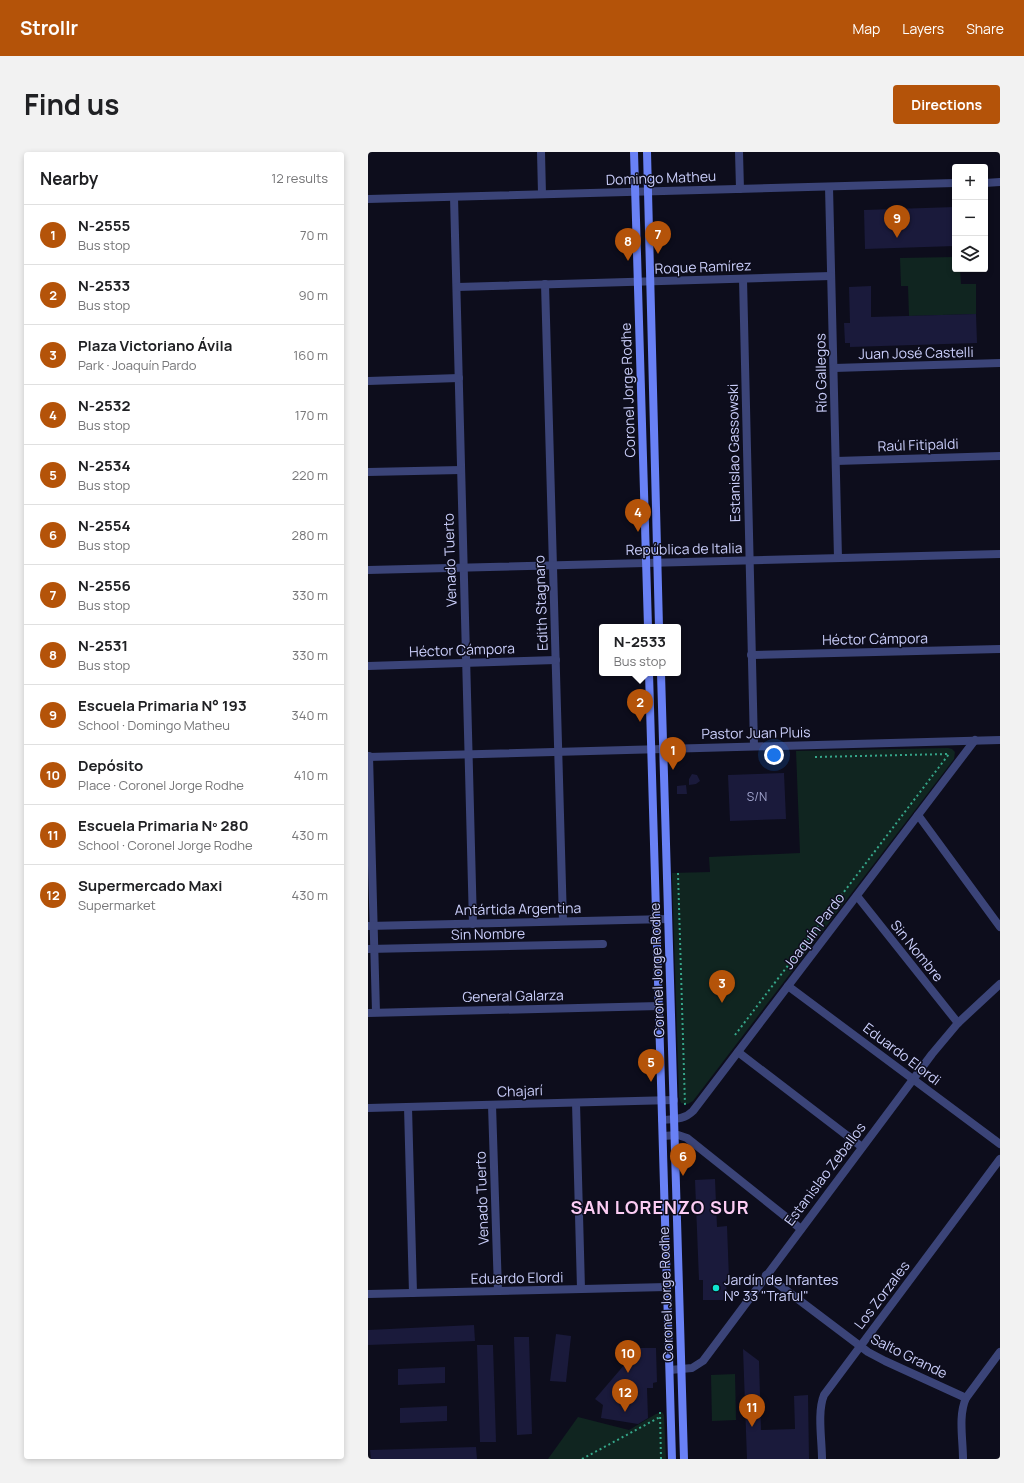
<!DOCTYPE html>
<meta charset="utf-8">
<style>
body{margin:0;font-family:Manrope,sans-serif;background:#f2f2f2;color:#202124}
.controls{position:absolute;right:12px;top:12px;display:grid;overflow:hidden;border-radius:4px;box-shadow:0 2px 6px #0003}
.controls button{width:36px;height:36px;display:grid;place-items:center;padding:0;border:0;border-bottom:1px solid #e0e0e0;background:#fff;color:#202124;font:20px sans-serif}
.you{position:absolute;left:406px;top:603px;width:14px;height:14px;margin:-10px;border:3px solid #fff;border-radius:50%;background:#1a73e8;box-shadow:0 0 0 6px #1a73e833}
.badge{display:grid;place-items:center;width:26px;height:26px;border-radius:50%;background:#b45309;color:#fff;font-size:13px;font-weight:700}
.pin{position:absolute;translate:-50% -33px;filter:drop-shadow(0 1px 2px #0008)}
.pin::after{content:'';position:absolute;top:21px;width:14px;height:12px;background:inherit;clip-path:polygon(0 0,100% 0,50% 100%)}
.popup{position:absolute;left:231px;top:472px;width:82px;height:52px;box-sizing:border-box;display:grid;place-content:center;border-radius:4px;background:#fff;filter:drop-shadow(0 1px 3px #0005);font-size:13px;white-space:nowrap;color:#757577}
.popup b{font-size:15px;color:#202124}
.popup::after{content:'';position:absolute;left:50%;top:100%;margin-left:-8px;border:8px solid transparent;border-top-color:#fff}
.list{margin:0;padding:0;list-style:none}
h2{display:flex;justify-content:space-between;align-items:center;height:52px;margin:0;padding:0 16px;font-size:17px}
h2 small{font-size:13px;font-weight:400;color:#757577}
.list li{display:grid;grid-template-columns:26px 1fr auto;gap:12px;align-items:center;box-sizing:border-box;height:60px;padding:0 16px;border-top:1px solid #e0e0e0}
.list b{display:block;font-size:15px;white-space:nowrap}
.list p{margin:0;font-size:13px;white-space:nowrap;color:#757577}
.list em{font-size:13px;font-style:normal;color:#757577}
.icon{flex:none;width:22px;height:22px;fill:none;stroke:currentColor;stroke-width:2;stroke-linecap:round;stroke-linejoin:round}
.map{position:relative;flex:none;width:632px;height:1307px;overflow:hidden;border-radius:4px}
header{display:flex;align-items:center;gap:24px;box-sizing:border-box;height:56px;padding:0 20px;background:#b45309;color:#fff}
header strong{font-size:19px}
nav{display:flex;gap:22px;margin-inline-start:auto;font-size:14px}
.intro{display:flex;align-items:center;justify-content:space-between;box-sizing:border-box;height:96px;padding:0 24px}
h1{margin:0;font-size:28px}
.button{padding:10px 18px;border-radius:4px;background:#b45309;color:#fff;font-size:14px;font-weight:700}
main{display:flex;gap:24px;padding:0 24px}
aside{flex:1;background:#fff;border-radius:4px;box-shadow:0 2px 6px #0003}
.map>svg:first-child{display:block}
.green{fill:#102520}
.building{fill:#1a1a3b}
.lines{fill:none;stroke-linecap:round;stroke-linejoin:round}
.path{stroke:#35a689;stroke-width:2;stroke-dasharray:2 3;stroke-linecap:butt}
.minor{stroke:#3b4478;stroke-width:8}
.tertiary{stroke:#3b4478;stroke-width:8}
.secondary{stroke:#6981f5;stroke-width:8}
.poi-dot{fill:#10e3ce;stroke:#0d0d1c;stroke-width:1.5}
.labels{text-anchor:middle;stroke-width:3;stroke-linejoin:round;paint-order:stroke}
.number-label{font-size:12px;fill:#9fa2cb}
.street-label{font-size:14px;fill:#cbcffb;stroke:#0d0d1c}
.poi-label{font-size:14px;fill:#cbcffb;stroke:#0d0d1c;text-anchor:start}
.district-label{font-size:18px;font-weight:bold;letter-spacing:1px;fill:#fccdf4;stroke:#0d0d1c}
</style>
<header>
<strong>Strollr</strong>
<nav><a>Map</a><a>Layers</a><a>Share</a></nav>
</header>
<div class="intro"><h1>Find us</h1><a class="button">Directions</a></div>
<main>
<aside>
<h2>Nearby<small>12 results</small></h2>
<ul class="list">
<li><span class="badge">1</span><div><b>N-2555</b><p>Bus stop</p></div><em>70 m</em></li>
<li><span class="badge">2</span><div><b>N-2533</b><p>Bus stop</p></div><em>90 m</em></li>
<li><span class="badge">3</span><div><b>Plaza Victoriano Ávila</b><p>Park · Joaquín Pardo</p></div><em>160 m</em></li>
<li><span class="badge">4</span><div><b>N-2532</b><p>Bus stop</p></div><em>170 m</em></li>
<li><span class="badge">5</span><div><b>N-2534</b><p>Bus stop</p></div><em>220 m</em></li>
<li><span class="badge">6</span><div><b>N-2554</b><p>Bus stop</p></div><em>280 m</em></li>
<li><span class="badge">7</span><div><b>N-2556</b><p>Bus stop</p></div><em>330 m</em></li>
<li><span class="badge">8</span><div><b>N-2531</b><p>Bus stop</p></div><em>330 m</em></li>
<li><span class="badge">9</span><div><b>Escuela Primaria N° 193</b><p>School · Domingo Matheu</p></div><em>340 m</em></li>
<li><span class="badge">10</span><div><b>Depósito</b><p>Place · Coronel Jorge Rodhe</p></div><em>410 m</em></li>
<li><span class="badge">11</span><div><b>Escuela Primaria Nº 280</b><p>School · Coronel Jorge Rodhe</p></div><em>430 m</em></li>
<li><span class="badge">12</span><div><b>Supermercado Maxi</b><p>Supermarket</p></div><em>430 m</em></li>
</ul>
</aside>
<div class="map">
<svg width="632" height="1307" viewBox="0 0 632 1307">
<rect width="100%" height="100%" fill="#0d0d1c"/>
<g class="green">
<polygon points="587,105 587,117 592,117 593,132 608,132 608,162 541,164 540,134 533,134 532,106"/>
<polygon points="580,596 584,597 587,600 586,607 325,949 320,952 313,951 311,945 304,721 342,720 341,705 432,701 428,599"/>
<polygon points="367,1222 368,1268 344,1269 343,1223"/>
<polygon points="294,1260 296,1263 298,1307 180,1307 210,1265 261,1278 288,1262"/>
</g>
<g class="building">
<polygon points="587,55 587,94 497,97 496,58"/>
<polygon points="503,134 503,165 608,162 609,191 482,195 482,191 477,191 476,171 482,171 481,135"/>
<polygon points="416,621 418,667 362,669 360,623"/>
<polygon points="324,622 329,623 332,629 328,632 321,633 321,627"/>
<polygon points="318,633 319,642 309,642 309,634"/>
<polygon points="347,1027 349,1075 359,1074 361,1127 358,1127 359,1148 335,1148 335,1128 331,1128 327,1028"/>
<polygon points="106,1173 107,1189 0,1193 0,1178"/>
<polygon points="188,1182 203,1184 198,1230 182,1229"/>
<polygon points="146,1185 161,1185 164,1282 149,1283"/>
<polygon points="109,1193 125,1193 128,1290 112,1290"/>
<polygon points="271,1196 288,1196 289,1230 285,1231 285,1236 279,1236 280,1266 270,1272 233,1266 235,1253 227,1247 263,1205 271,1205"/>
<polygon points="375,1197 391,1209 393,1278 427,1277 426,1244 440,1243 441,1307 379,1307"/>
<polygon points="77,1215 77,1231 30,1233 30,1217"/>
<polygon points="79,1254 79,1269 32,1271 32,1256"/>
<polygon points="108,1295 109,1307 3,1307 2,1298"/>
</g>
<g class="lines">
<g class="path">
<polyline points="447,605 581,602"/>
<polyline points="310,721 317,953"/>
<polyline points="367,883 581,602"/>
<polyline points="292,1260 293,1307"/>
<polyline points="214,1307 292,1265"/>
</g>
<g class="minor">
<polyline points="173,0 174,42"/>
<polyline points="371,0 372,37"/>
<polyline points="617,31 632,30"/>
<polyline points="461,35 470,406"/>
<polyline points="86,45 105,772"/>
<polyline points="0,47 587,31"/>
<polyline points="375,127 386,594"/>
<polyline points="177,132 195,769"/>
<polyline points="89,135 463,124"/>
<polyline points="466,216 632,211"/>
<polyline points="0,229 91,226"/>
<polyline points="468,309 632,304"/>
<polyline points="0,320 93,318"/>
<polyline points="383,503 632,497"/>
<polyline points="0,514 188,508"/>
<polyline points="1,604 8,860"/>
<polyline points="0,605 632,588"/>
<polyline points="550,663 632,775"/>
<polyline points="489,744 590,871"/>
<polyline points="0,797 235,792"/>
<polyline points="420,834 632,992"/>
<polyline points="0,861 291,854"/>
<polyline points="370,900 494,995"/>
<polyline points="208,951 213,1137"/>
<polyline points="124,953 130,1139"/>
<polyline points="40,955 45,1141"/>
<polyline points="0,956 306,948"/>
<path d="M294,968C306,967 316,968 325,959L607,588"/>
<polyline points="295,984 310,983 319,986 433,1077"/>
<polyline points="398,1123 500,1200 517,1209 598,1246"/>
<polyline points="0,1142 299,1135"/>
<polyline points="302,1218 324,1216 335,1209 564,902 590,871 632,832"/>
<path d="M454,1307C454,1288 449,1260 456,1243L632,1007"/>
<path d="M595,1307C595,1287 590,1264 598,1246L632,1200"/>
</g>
<g class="tertiary">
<polyline points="0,418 632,402"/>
<polyline points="0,774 300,767"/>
</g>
<g class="secondary">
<polyline points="266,0 280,475"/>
<polyline points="279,0 291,475"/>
<polyline points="281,521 304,1307"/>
<polyline points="293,521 316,1307"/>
</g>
</g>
<circle class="poi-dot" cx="348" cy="1136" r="4"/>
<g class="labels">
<g class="number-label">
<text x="389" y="649">S/N</text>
</g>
<g class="street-label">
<text transform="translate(293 26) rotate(-2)" y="5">Domingo Matheu</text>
<text transform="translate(335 115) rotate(-2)" y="5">Roque Ramírez</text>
<text transform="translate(548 201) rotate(-1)" y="5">Juan José Castelli</text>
<text transform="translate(453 221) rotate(-91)" y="5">Río Gallegos</text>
<text transform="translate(260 238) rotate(-92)" y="5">Coronel Jorge Rodhe</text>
<text transform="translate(550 293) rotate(-2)" y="5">Raúl Fitipaldi</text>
<text transform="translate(366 301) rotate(-91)" y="5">Estanislao Gassowski</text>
<text transform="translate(316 397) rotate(-1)" y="5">República de Italia</text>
<text transform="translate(82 408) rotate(-92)" y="5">Venado Tuerto</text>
<text transform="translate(173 451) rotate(-92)" y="5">Edith Stagnaro</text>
<text transform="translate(507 487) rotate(-1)" y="5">Héctor Cámpora</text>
<text transform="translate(94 498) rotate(-2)" y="5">Héctor Cámpora</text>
<text transform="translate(388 581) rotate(-1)" y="5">Pastor Juan Pluis</text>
<text transform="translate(150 757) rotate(-1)" y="5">Antártida Argentina</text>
<text transform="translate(446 779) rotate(-53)" y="5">Joaquín Pardo</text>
<text transform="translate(120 782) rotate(-1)" y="5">Sin Nombre</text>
<text transform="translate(549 799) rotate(51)" y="5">Sin Nombre</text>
<text transform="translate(289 818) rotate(-92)" y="5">Coronel Jorge Rodhe</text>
<text transform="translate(145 844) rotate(-1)" y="5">General Galarza</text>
<text transform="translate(534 902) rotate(37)" y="5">Eduardo Elordi</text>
<text transform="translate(152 939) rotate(-2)" y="5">Chajarí</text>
<text transform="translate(457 1022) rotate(-53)" y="5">Estanislao Zeballos</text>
<text transform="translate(114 1046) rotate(-92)" y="5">Venado Tuerto</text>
<text transform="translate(149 1126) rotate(-1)" y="5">Eduardo Elordi</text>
<text transform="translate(298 1142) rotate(-92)" y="5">Coronel Jorge Rodhe</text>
<text transform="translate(514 1143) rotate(-53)" y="5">Los Zorzales</text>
<text transform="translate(541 1204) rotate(26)" y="5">Salto Grande</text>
</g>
<g class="poi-label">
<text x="356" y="1133">Jardín de Infantes<tspan x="356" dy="16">N° 33 "Traful"</tspan></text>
</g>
<g class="district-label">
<text x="292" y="1062">SAN LORENZO SUR</text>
</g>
</g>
</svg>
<div class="controls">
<button>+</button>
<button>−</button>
<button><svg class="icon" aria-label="layers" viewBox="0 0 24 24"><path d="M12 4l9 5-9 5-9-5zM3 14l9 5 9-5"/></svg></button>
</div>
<div class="you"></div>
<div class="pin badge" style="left:305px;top:618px">1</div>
<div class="pin badge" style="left:272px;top:570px">2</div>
<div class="popup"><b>N-2533</b>Bus stop</div>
<div class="pin badge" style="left:354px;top:851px">3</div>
<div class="pin badge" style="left:270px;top:380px">4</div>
<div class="pin badge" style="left:283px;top:930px">5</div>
<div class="pin badge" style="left:315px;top:1024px">6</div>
<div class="pin badge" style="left:290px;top:102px">7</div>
<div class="pin badge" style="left:260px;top:109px">8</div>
<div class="pin badge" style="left:529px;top:86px">9</div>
<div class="pin badge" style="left:260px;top:1221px">10</div>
<div class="pin badge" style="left:384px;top:1275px">11</div>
<div class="pin badge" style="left:257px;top:1260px">12</div>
</div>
</main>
